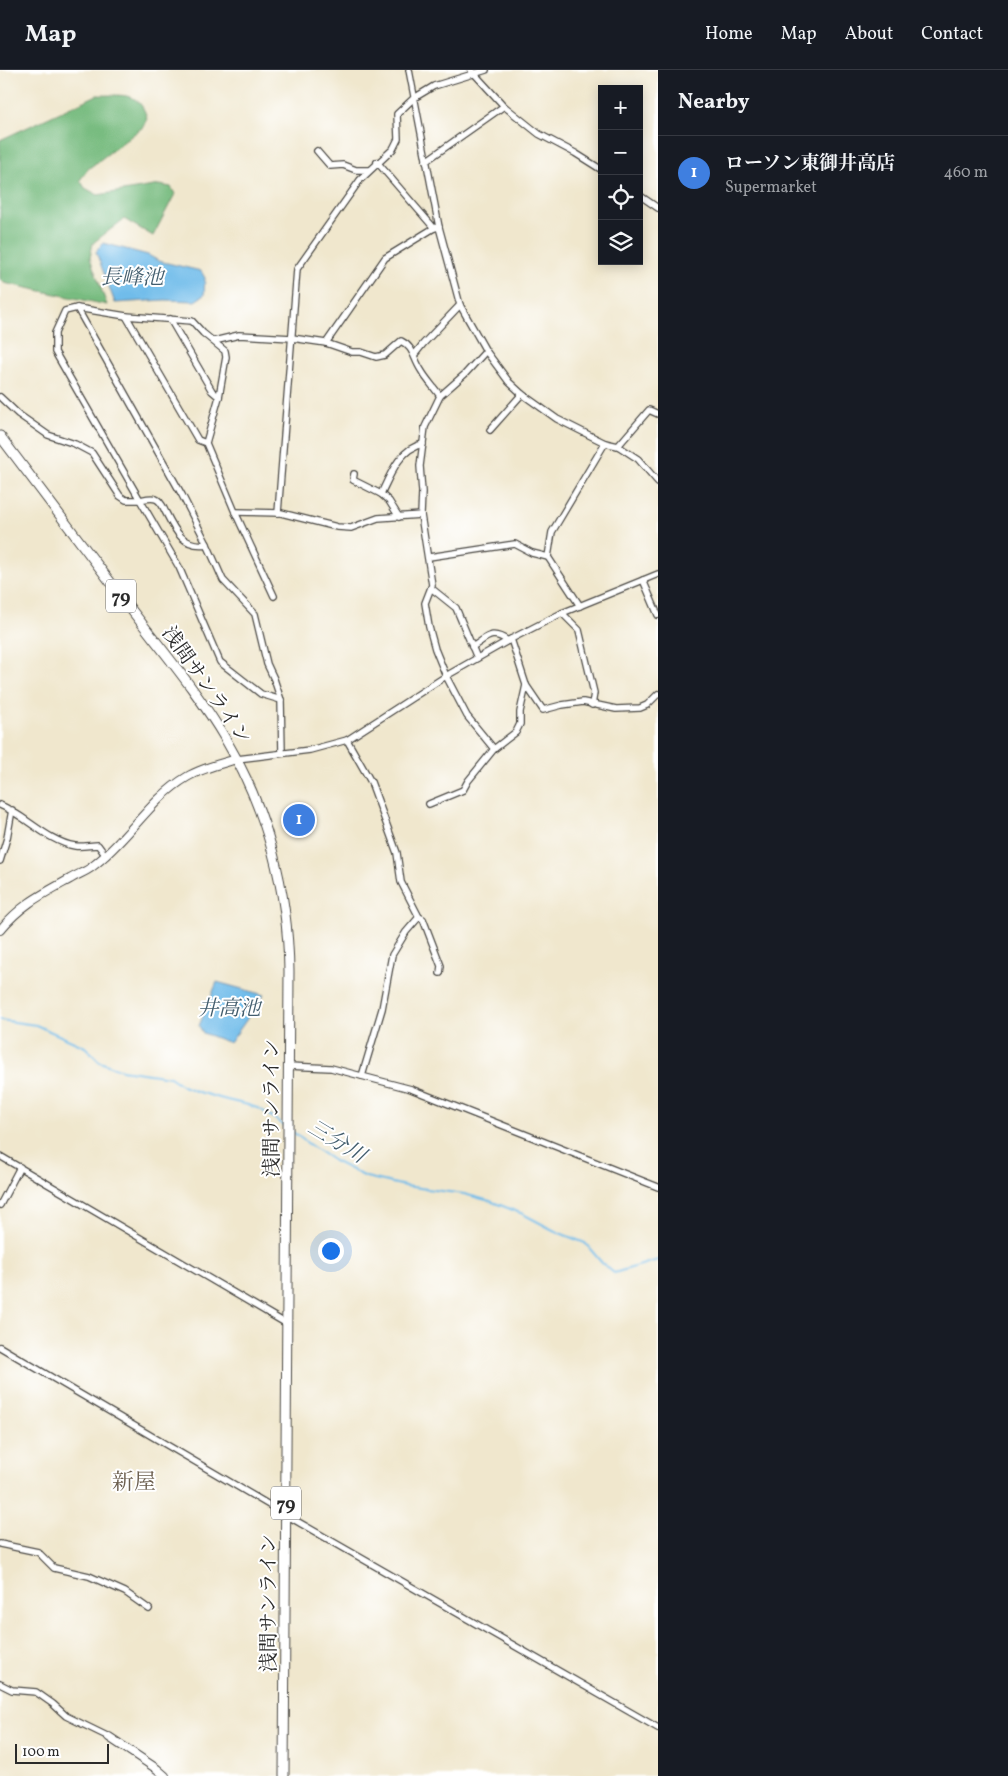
<!DOCTYPE html>
<meta charset="utf-8">
<style>
body{margin:0;font-family:Vollkorn,"Noto Serif JP",serif;background:#242831;color:#f1f3f6}
.controls{position:absolute;right:15px;top:15px;display:grid;overflow:hidden;border-radius:0px;box-shadow:0 2px 12px #0003}
.controls button{width:45px;height:45px;display:grid;place-items:center;padding:0;border:0;border-bottom:1px solid #363941;background:#171b24;color:#f1f3f6;font:25px sans-serif}
.scale{position:absolute;left:15px;bottom:12px;width:94px;box-sizing:border-box;padding-left:5px;border:2px solid #2b2b2b;border-top:0;font-size:14px;line-height:18px;white-space:nowrap;color:#2b2b2b;-webkit-text-stroke:4px #fff;paint-order:stroke}
.you{position:absolute;left:330px;top:1180px;width:18px;height:18px;margin:-12px;border:4px solid #fff;border-radius:50%;background:#1a73e8;box-shadow:0 0 0 8px #1a73e833}
.badge{display:grid;place-items:center;width:32px;height:32px;border-radius:50%;background:#1f6fb2;color:#fff;font-size:16px;font-weight:700}
.pin{position:absolute;translate:-50% -50%;border:2px solid #fff;box-shadow:0 1px 5px #0006}
.list{margin:0;padding:0;list-style:none}
h2{display:flex;justify-content:space-between;align-items:center;height:65px;margin:0;padding:0 20px;font-size:21px}
h2 small{font-size:16px;font-weight:400;color:#9ea1a6}
.list li{display:grid;grid-template-columns:32px 1fr auto;gap:15px;align-items:center;box-sizing:border-box;height:75px;padding:0 20px;border-top:1px solid #363941}
.list b{display:block;font-size:19px;white-space:nowrap}
.list p{margin:0;font-size:16px;white-space:nowrap;color:#9ea1a6}
.list em{font-size:16px;font-style:normal;color:#9ea1a6}
.icon{flex:none;width:28px;height:28px;fill:none;stroke:currentColor;stroke-width:2;stroke-linecap:round;stroke-linejoin:round}
.map{position:relative;flex:none;width:658px;height:1706px;overflow:hidden}
header{display:flex;align-items:center;gap:30px;box-sizing:border-box;height:70px;padding:0 25px;background:#171b24;border-bottom:1px solid #363941}
header strong{font-size:24px}
nav{display:flex;gap:28px;margin-inline-start:auto;font-size:18px}
main{display:flex}
aside{flex:1;background:#171b24}
.map>svg:first-child{display:block}
.forest{fill:#78bc80;stroke:#527456}
.water{fill:#70bcea;stroke:#4e748a}
.lines{fill:none;stroke-linecap:round;stroke-linejoin:round}
.stream{stroke:#70bcea;stroke-width:2}
.street-casing{stroke:#494743;stroke-width:8}
.secondary-casing{stroke:#494743;stroke-width:10}
.primary-casing{stroke:#494743;stroke-width:11}
.street{stroke:#fff;stroke-width:5.5}
.secondary{stroke:#fff;stroke-width:8}
.primary{stroke:#fff;stroke-width:9}
.labels{text-anchor:middle;stroke-width:4;stroke-linejoin:round;paint-order:stroke}
.shield{fill:#fff;stroke:#6b6b6b;stroke-width:1}
.shield-label{font-size:19px;font-weight:bold;fill:#2b2b2b}
.street-label{font-size:20px;fill:#2b2b2b;stroke:#fff}
.water-label{font-size:21px;font-style:italic;fill:#435e6e;stroke:#fff}
.quarter-label{font-size:22px;fill:#6b5e4e;stroke:#fff}
</style>
<header>
<strong>Map</strong>
<nav><a>Home</a><a>Map</a><a>About</a><a>Contact</a></nav>
</header>
<main>
<div class="map">
<svg width="658" height="1706" viewBox="0 0 658 1706">
<rect width="100%" height="100%" fill="#fff"/>
<filter id="ink" filterUnits="userSpaceOnUse"><feTurbulence type="fractalNoise" baseFrequency=".02" numOctaves="2"/><feDisplacementMap in="SourceGraphic" scale="10" xChannelSelector="R" yChannelSelector="G"/><feConvolveMatrix kernelMatrix="1 2 1 2 8 2 1 2 1" color-interpolation-filters="sRGB"/></filter>
<filter id="wash" filterUnits="userSpaceOnUse"><feTurbulence type="fractalNoise" baseFrequency=".0096" numOctaves="4" result="noise"/><feDisplacementMap in="SourceGraphic" scale="20" xChannelSelector="R" yChannelSelector="G"/><feGaussianBlur stdDeviation="1.12" result="paint"/><feColorMatrix in="noise" values="0 0 0 0 0 0 0 0 0 0 0 0 0 0 0 0 0 1.4 0 .05"/><feComposite in="paint" operator="in"/></filter>
<g filter="url(#wash)">
<rect width="100%" height="100%" fill="#f0e7cd"/>
<path class="forest" d="M97,25C121,26 139,20 147,48L143,57L88,99L80,110L85,118L98,125L160,115L171,117L175,124L153,166L124,149L93,173L90,188L107,235L4,213L0,209V70Z"/>
<g class="water">
<polygon points="103,173 148,185 159,191 201,201 205,208 204,225 195,231 165,230 115,233 96,182"/>
<polygon points="217,912 264,925 230,973 203,963 199,956"/>
</g>
<g class="lines">
<g class="stream">
<polyline points="0,950 36,955 85,977 100,992 122,1000 170,1007 183,1016 198,1022 227,1030 248,1035 260,1039 285,1056"/>
<polyline points="290,1060 310,1075 334,1091 366,1107 405,1116 464,1124 490,1131 523,1144 557,1162 585,1173 602,1193 614,1203 658,1190"/>
</g>
</g>
</g>
<g filter="url(#ink)">
<g class="lines">
<defs>
<g id="street">
<polyline points="409,0 439,157 460,235 486,281 509,312 522,324 557,349 605,373 618,376 638,389 658,412"/>
<polyline points="471,0 504,36 539,64 575,83 602,100"/>
<polyline points="317,81 330,96 343,95 356,100 369,100"/>
<polyline points="426,91 504,36"/>
<polyline points="377,92 434,158"/>
<polyline points="639,125 658,138"/>
<polyline points="77,238 182,425 207,474 223,510 255,544 267,594 274,609 281,630 282,683"/>
<path d="M126,246L77,238L65,241L55,263V282L140,430C145,429 151,427 156,429C161,431 163,437 165,441C175,461 183,478 207,474"/>
<polyline points="170,249 212,321 219,327"/>
<path d="M214,271L239,265L292,268L326,273L352,282H361L376,287L385,285L401,271C414,277 413,288 421,300C426,309 434,317 440,326"/>
<polyline points="326,273 385,188 434,158 439,157"/>
<polyline points="486,281 465,304 440,326 425,357 420,396 422,422 421,445 432,515 425,533 429,557 435,579 446,606 467,646 494,679"/>
<polyline points="415,284 423,274 460,235"/>
<polyline points="0,327 18,344 48,365 75,374 92,383 120,426 126,430 140,430 179,497 220,592 261,624 281,630"/>
<polyline points="490,360 522,324"/>
<polyline points="206,373 198,370 126,246 192,251 203,263 225,281 226,287 219,327 206,373 235,442 274,526"/>
<polyline points="618,376 649,340 658,344"/>
<polyline points="354,404 353,410 381,424 389,431 399,447"/>
<path d="M381,424C390,405 400,378 423,374"/>
<polyline points="235,442 281,443 337,457 351,458 378,448 421,445"/>
<polyline points="278,443 297,199 360,110 393,79 398,69 397,44 414,28 434,16 486,0"/>
<polyline points="429,487 515,474 532,483 548,487"/>
<polyline points="643,510 658,545"/>
<polyline points="431,518 456,538 477,588"/>
<polyline points="580,536 548,487 552,462 605,373"/>
<polyline points="562,543 579,560 594,623 592,635"/>
<polyline points="511,569 526,615 543,640 562,635 583,632 616,639 640,638 647,635 658,624"/>
<path d="M472,577C487,568 491,559 508,571"/>
<polyline points="347,670 371,712 397,783 401,812 419,847 423,849 441,896 440,903"/>
<polyline points="237,689 310,680 347,670 446,606 511,569 562,543 658,504"/>
<polyline points="429,734 463,720 468,711 494,679 516,662 520,654 520,642 526,615"/>
<path d="M0,735C25,745 48,772 75,776C82,777 91,775 98,775L106,786"/>
<polyline points="0,791 7,768 12,740"/>
<polyline points="288,996 331,998 411,1019 658,1117"/>
<polyline points="362,1006 382,939 392,885 406,862 419,847"/>
<polyline points="0,1086 287,1254"/>
<polyline points="0,1135 20,1097"/>
<polyline points="0,1277 286,1445 658,1658"/>
<polyline points="0,1474 38,1482 54,1498 89,1506 125,1522 149,1539"/>
<polyline points="0,1614 12,1620 36,1622 53,1634 66,1646 109,1667"/>
</g>
<g id="secondary">
<path d="M0,860C22,834 41,825 70,809C78,804 86,802 93,796C128,770 150,729 187,707C202,698 220,694 237,689"/>
<polyline points="109,1667 157,1699 165,1706"/>
</g>
<path id="primary" d="M0,366C43,423 87,481 130,538C162,580 200,625 226,670C267,740 288,820 289,901L284,1706"/>
</defs>
<use href="#street" class="street-casing"/>
<use href="#secondary" class="secondary-casing"/>
<use href="#primary" class="primary-casing"/>
<use href="#street" class="street"/>
<use href="#secondary" class="secondary"/>
<use href="#primary" class="primary"/>
</g>
</g>
<g class="labels">
<g class="shield">
<rect x="106" y="509.5" width="30" height="33" rx="4"/>
<rect x="271" y="1416.5" width="30" height="33" rx="4"/>
</g>
<g class="shield-label">
<text x="121" y="533">79</text>
<text x="286" y="1440">79</text>
</g>
<g class="street-label">
<text transform="translate(207 615) rotate(55)" y="7">浅間サンライン</text>
<text transform="translate(271 1038) rotate(-90)" y="7">浅間サンライン</text>
<text transform="translate(268 1533) rotate(-90)" y="7">浅間サンライン</text>
</g>
<g class="water-label">
<text x="132" y="214">長峰池</text>
<text x="229" y="945">井高池</text>
<text transform="translate(337 1071) rotate(31)" y="7">三分川</text>
</g>
<g class="quarter-label">
<text x="134" y="1419">新屋</text>
</g>
</g>
</svg>
<div class="controls">
<button>+</button>
<button>−</button>
<button><svg class="icon" aria-label="locate" viewBox="0 0 24 24"><circle cx="12" cy="12" r="6"/><path d="M12 2v4M12 18v4M2 12h4M18 12h4"/></svg></button>
<button><svg class="icon" aria-label="layers" viewBox="0 0 24 24"><path d="M12 4l9 5-9 5-9-5zM3 14l9 5 9-5"/></svg></button>
</div>
<div class="scale">100 m</div>
<div class="you"></div>
<div class="pin badge" style="left:299px;top:750px;background:#3f7fe0">1</div>
</div>
<aside>
<h2>Nearby<small></small></h2>
<ul class="list">
<li><span class="badge" style="background:#3f7fe0">1</span><div><b>ローソン東御井高店</b><p>Supermarket</p></div><em>460 m</em></li>
</ul>
</aside>
</main>
